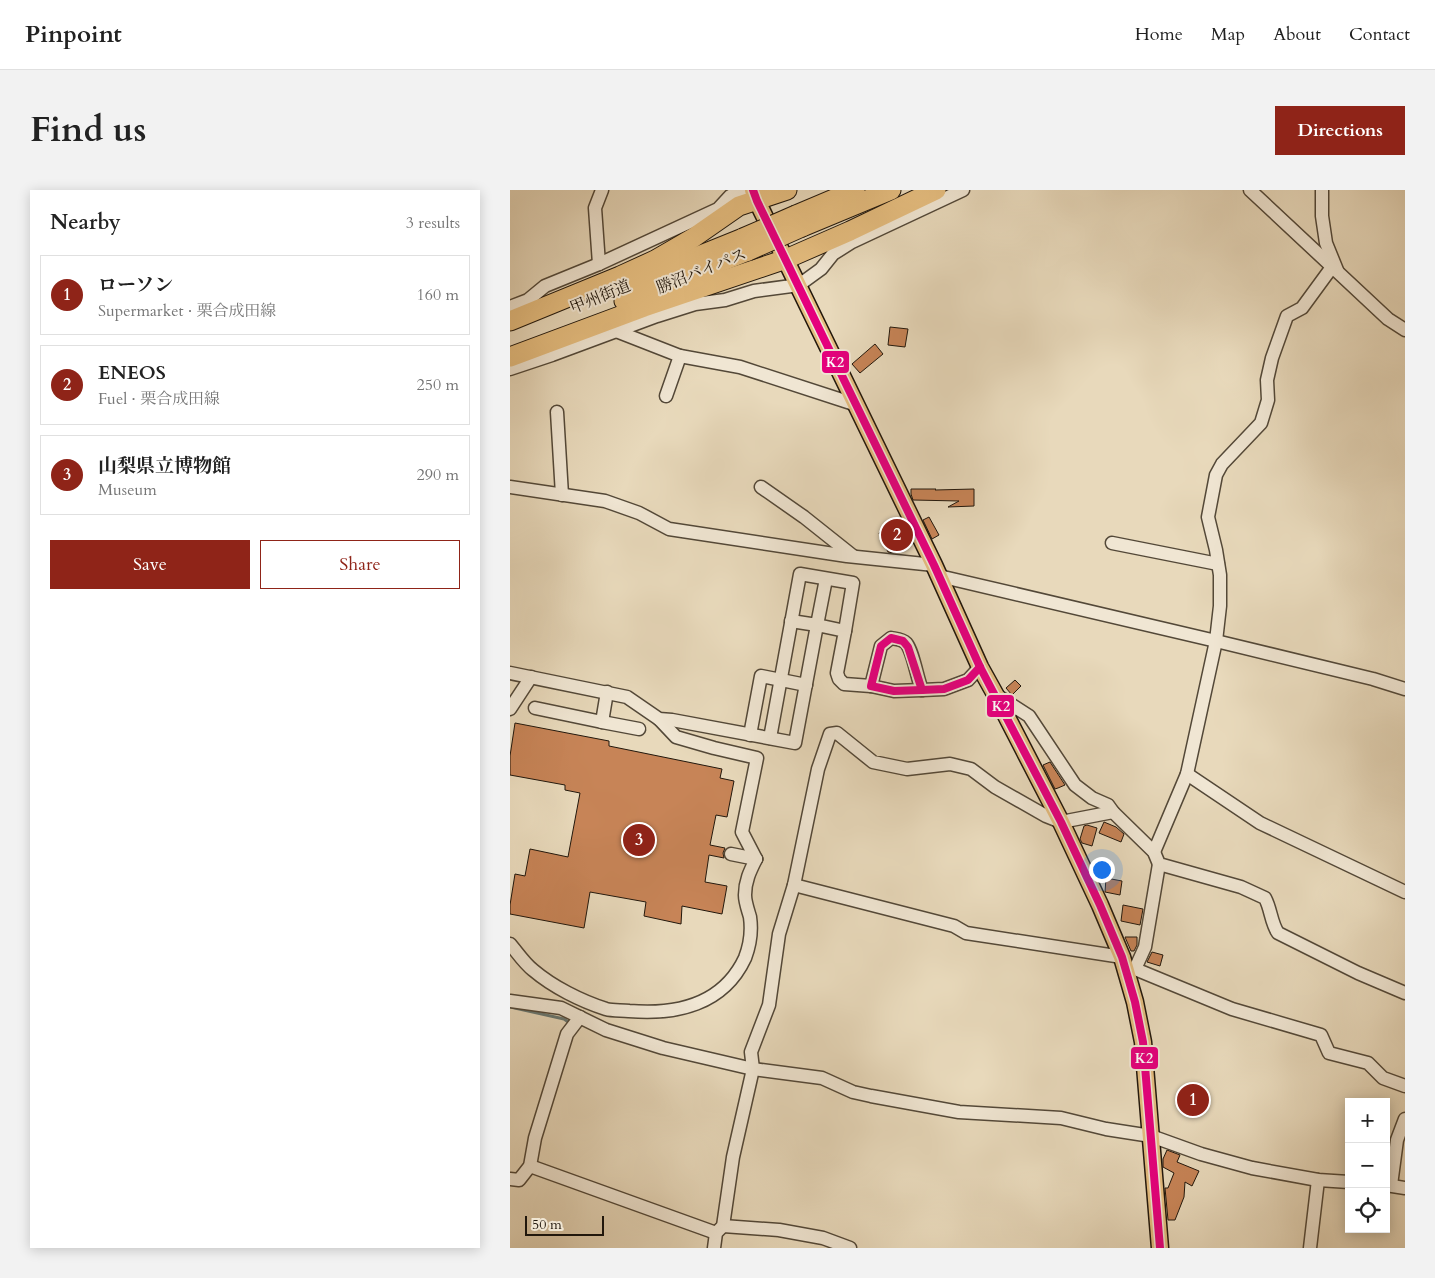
<!DOCTYPE html>
<meta charset="utf-8">
<style>
body{margin:0;font-family:Cardo,"Noto Serif JP",serif;background:#f2f2f2;color:#222}
.controls{position:absolute;right:15px;bottom:15px;display:grid;overflow:hidden;border-radius:0px;box-shadow:0 2px 12px #0003}
.controls button{width:45px;height:45px;display:grid;place-items:center;padding:0;border:0;border-bottom:1px solid #e0e0e0;background:#fff;color:#222;font:25px sans-serif}
.scale{position:absolute;left:15px;bottom:12px;width:79px;box-sizing:border-box;padding-left:5px;border:2px solid #21170c;border-top:0;font-size:14px;line-height:18px;white-space:nowrap;color:#21170c;-webkit-text-stroke:4px #f0e6d3;paint-order:stroke}
.you{position:absolute;left:591px;top:679px;width:18px;height:18px;margin:-12px;border:4px solid #fff;border-radius:50%;background:#1a73e8;box-shadow:0 0 0 8px #1a73e833}
.badge{display:grid;place-items:center;width:32px;height:32px;border-radius:50%;background:#8f2418;color:#fff;font-size:16px;font-weight:700}
.pin{position:absolute;translate:-50% -50%;border:2px solid #fff;box-shadow:0 1px 5px #0006}
.list{margin:0;padding:0;list-style:none}
h2{display:flex;justify-content:space-between;align-items:center;height:65px;margin:0;padding:0 20px;font-size:21px}
h2 small{font-size:16px;font-weight:400;color:#767676}
.list li{display:grid;grid-template-columns:32px 1fr auto;gap:15px;align-items:center;box-sizing:border-box;height:80px;margin:0 10px 10px;padding:0 10px;border:1px solid #e0e0e0;border-radius:0px}
.list b{display:block;font-size:19px;white-space:nowrap}
.list p{margin:0;font-size:16px;white-space:nowrap;color:#767676}
.list em{font-size:16px;font-style:normal;color:#767676}
.actions{display:flex;gap:10px;padding:15px 20px}
.actions a{flex:1;padding:11px 0;border:1px solid #8f2418;border-radius:0px;text-align:center;font-size:18px;color:#8f2418}
.actions .main{background:#8f2418;color:#fff}
.icon{flex:none;width:28px;height:28px;fill:none;stroke:currentColor;stroke-width:2;stroke-linecap:round;stroke-linejoin:round}
.map{position:relative;flex:none;width:895px;height:1058px;overflow:hidden;border-radius:0px}
header{display:flex;align-items:center;gap:30px;box-sizing:border-box;height:70px;padding:0 25px;background:#fff;border-bottom:1px solid #e0e0e0}
header strong{font-size:24px}
nav{display:flex;gap:28px;margin-inline-start:auto;font-size:18px}
.intro{display:flex;align-items:center;justify-content:space-between;box-sizing:border-box;height:120px;padding:0 30px}
h1{margin:0;font-size:35px}
.button{padding:12px 22px;border-radius:0px;background:#8f2418;color:#fff;font-size:18px;font-weight:700}
main{display:flex;gap:30px;padding:0 30px}
aside{flex:1;background:#fff;border-radius:0px;box-shadow:0 2px 12px #0003}
.map>svg:first-child{display:block}
.lines{fill:none;stroke-linecap:round;stroke-linejoin:round}
.stream{stroke:#687873;stroke-width:3}
.building{fill:#c78457;stroke:#21170c}
.minor-casing{stroke:#534838;stroke-width:15}
.major-casing{stroke:#21170c;stroke-width:19}
.highway-casing{stroke:#21170c;stroke-width:21}
.minor{stroke:#f0e6d3;stroke-width:12}
.major{stroke:#e4bc7e;stroke-width:16}
.highway{stroke:#e4bc7e;stroke-width:19}
.highway-bridge-casing{stroke:#21170c;stroke-width:21;stroke-linecap:butt}
.highway-bridge{stroke:#e4bc7e;stroke-width:19}
.bus-1-casing{stroke:#f0e6d3;stroke-width:11}
.bus-1{stroke:#e5007d;stroke-width:8}
.labels{text-anchor:middle;stroke-width:4;stroke-linejoin:round;paint-order:stroke}
.street-label{font-size:16px;fill:#21170c;stroke:#f0e6d3}
.line-badge{stroke:#f0e6d3;stroke-width:2}
.badge-label{font-size:14px;text-anchor:middle;font-weight:bold;fill:#fff}
</style>
<header>
<strong>Pinpoint</strong>
<nav><a>Home</a><a>Map</a><a>About</a><a>Contact</a></nav>
</header>
<div class="intro"><h1>Find us</h1><a class="button">Directions</a></div>
<main>
<aside>
<h2>Nearby<small>3 results</small></h2>
<ul class="list">
<li><span class="badge">1</span><div><b>ローソン</b><p>Supermarket · 栗合成田線</p></div><em>160 m</em></li>
<li><span class="badge">2</span><div><b>ENEOS</b><p>Fuel · 栗合成田線</p></div><em>250 m</em></li>
<li><span class="badge">3</span><div><b>山梨県立博物館</b><p>Museum</p></div><em>290 m</em></li>
</ul>
<div class="actions"><a class="main">Save</a><a>Share</a></div>
</aside>
<div class="map">
<svg width="895" height="1058" viewBox="0 0 895 1058">
<rect width="100%" height="100%" fill="#e8d9bb"/>
<filter id="stains"><feTurbulence type="fractalNoise" baseFrequency=".004" numOctaves="4"/><feColorMatrix values="0 0 0 0 .2 0 0 0 0 .09 0 0 0 0 .02 0 0 0 .5 -.17"/></filter>
<radialGradient id="worn" r=".72"><stop offset=".6" stop-color="#630" stop-opacity="0"/><stop offset="1" stop-color="#630" stop-opacity=".3"/></radialGradient>
<g class="lines">
<polyline class="stream" points="0,817 54,829 61,834"/>
</g>
<g class="building">
<polygon points="380,137 398,139 395,157 378,155"/>
<polygon points="365,154 373,164 350,183 342,174"/>
<polygon points="401,299 426,299 425,300 464,299 464,316 438,317 449,311 403,310 401,304"/>
<polygon points="419,327 429,345 422,349 413,330"/>
<polygon points="392,333 401,350 387,356 389,361 383,363 378,362 369,343"/>
<polygon points="505,490 511,496 502,505 496,498"/>
<polygon points="5,533 99,551 99,556 212,579 210,588 224,591 217,627 206,625 200,655 215,658 213,663 214,668 199,665 195,692 217,696 212,724 172,716 171,734 134,726 136,712 80,702 74,738 0,724 0,715 5,684 15,686 20,659 58,667 70,603 55,600 55,595 0,585 0,566"/>
<polygon points="540,572 555,595 548,598 545,599 533,575"/>
<polygon points="594,632 606,637 614,644 611,652 589,643"/>
<polygon points="577,635 587,638 582,656 572,653 570,649 574,636"/>
<polygon points="596,688 612,691 610,705 595,702"/>
<polygon points="613,715 633,719 630,735 611,731"/>
<polygon points="615,747 627,747 627,755 624,761 621,761"/>
<polygon points="642,762 653,765 650,776 637,772"/>
<polygon points="657,960 670,965 667,972 689,981 682,996 675,992 674,1007 665,1030 658,1030 655,998 658,998 664,983 653,977 653,969"/>
</g>
<g class="lines">
<defs>
<g id="minor">
<polyline points="740,0 878,129 895,140"/>
<polyline points="812,0 812,26 816,53 827,80"/>
<polyline points="89,74 85,18 92,0"/>
<polyline points="0,117 18,110 35,96 89,74 208,19 220,6 232,0"/>
<polyline points="106,141 170,166 156,206"/>
<polyline points="170,166 230,177 347,215"/>
<polyline points="0,179 42,165 147,126 185,114 215,110 244,101 289,95 311,79 323,64 342,52 453,0"/>
<polyline points="47,222 52,305"/>
<polyline points="0,297 95,311 129,323 159,339 337,366 424,375"/>
<polyline points="251,297 294,327 343,366"/>
<polyline points="602,353 708,374"/>
<polyline points="429,386 706,451 863,489 895,499"/>
<polyline points="281,431 307,435 316,389"/>
<polyline points="0,483 117,507 149,529 162,530 285,553 307,435 335,441 327,483 329,489 334,494 361,496 384,501 412,500 434,499 458,490 470,477"/>
<path d="M361,496L371,456L381,448C386,449 392,449 396,453C403,461 407,488 412,500"/>
<path d="M485,504L519,526L565,595L582,608L598,615L603,622L644,662L649,674L731,697L755,708C761,719 761,733 768,743L848,783L895,803"/>
<polyline points="25,518 92,532 97,502"/>
<polyline points="0,519 21,487"/>
<polyline points="149,529 166,547 204,558 247,568 232,642 246,669"/>
<polyline points="92,532 129,539"/>
<polyline points="240,545 251,486 296,495"/>
<polyline points="260,548 290,384 343,393 335,441"/>
<polyline points="677,584 750,633 895,702"/>
<polyline points="644,662 677,584 706,451 710,416 710,385 706,360 698,327 706,285 712,274 751,233 758,210 757,190 762,168 777,126 792,118 822,77"/>
<polyline points="221,664 246,669"/>
<polyline points="649,674 635,757 625,779 722,819 811,845 819,863 858,873 873,888 895,896"/>
<polyline points="284,695 444,736 456,743 612,767"/>
<path d="M0,754C7,762 14,773 23,780C43,797 71,811 96,819C103,821 112,820 119,821C166,825 213,815 235,768C240,755 242,741 240,727C238,720 235,712 235,705C235,691 240,681 246,669"/>
<polyline points="0,811 51,818 96,840 153,858 243,879 312,888 343,902 361,906 449,922 551,928 596,939 641,946 691,964 742,978 808,990 839,992"/>
<polyline points="20,976 206,1043"/>
<polyline points="0,989 9,990 20,976 25,948 57,844 70,827"/>
<polyline points="876,995 895,998"/>
<polyline points="881,995 887,950 895,929"/>
<polyline points="213,1036 269,1040 313,1048 340,1058"/>
<polyline points="204,1058 206,1043 213,1036 223,967 243,879 241,862 259,815 269,744 284,695 308,579 320,544 327,543 363,572 397,579 440,574 461,579 485,597 536,626 551,632 603,622"/>
<polyline points="800,1058 808,990"/>
</g>
<polyline id="major" points="243,0 247,11 424,375 470,477 485,504 551,632 590,715 612,767 625,812 633,852 650,1058"/>
<g id="highway">
<polyline points="286,25 345,0"/>
<polyline points="292,37 381,0"/>
<polyline points="124,92 233,48"/>
<polyline points="114,111 238,61"/>
<polyline points="0,131 110,86 145,70 183,48 229,16 277,0"/>
<polyline points="0,167 134,117 276,69 340,41 426,0"/>
</g>
</defs>
<use href="#minor" class="minor-casing"/>
<use href="#major" class="major-casing"/>
<use href="#highway" class="highway-casing"/>
<use href="#minor" class="minor"/>
<use href="#major" class="major"/>
<use href="#highway" class="highway"/>
<defs>
<g id="highway-bridge">
<polyline points="233,48 286,25"/>
<polyline points="238,61 292,37"/>
</g>
</defs>
<use href="#highway-bridge" class="highway-bridge-casing"/>
<use href="#highway-bridge" class="highway-bridge"/>
<defs>
<g id="bus-1">
<polyline points="243,0 247,11 424,375 470,477 551,632 590,715 612,767 625,812 633,852 650,1058"/>
<polygon points="381,448 393,451 398,457 412,500 384,501 361,496 371,456"/>
<polyline points="412,500 434,499 458,490 470,477"/>
</g>
</defs>
<use href="#bus-1" class="bus-1-casing"/>
<use href="#bus-1" class="bus-1"/>
</g>
<g class="labels">
<g class="street-label">
<text transform="translate(191 80) rotate(-22)" y="6">勝沼バイパス</text>
<text transform="translate(90 106) rotate(-22)" y="6">甲州街道</text>
</g>
</g>
<g class="line-badge">
<rect x="311" y="160" width="29" height="24" rx="5" fill="#e5007d"/>
<rect x="476" y="504" width="29" height="24" rx="5" fill="#e5007d"/>
<rect x="620" y="856" width="29" height="24" rx="5" fill="#e5007d"/>
</g>
<g class="badge-label">
<text x="325" y="177">K2</text>
<text x="491" y="521">K2</text>
<text x="634" y="873">K2</text>
</g>
<rect width="100%" height="100%" filter="url(#stains)"/>
<rect width="100%" height="100%" fill="url(#worn)"/>
</svg>
<div class="controls">
<button>+</button>
<button>−</button>
<button><svg class="icon" aria-label="locate" viewBox="0 0 24 24"><circle cx="12" cy="12" r="6"/><path d="M12 2v4M12 18v4M2 12h4M18 12h4"/></svg></button>
</div>
<div class="scale">50 m</div>
<div class="you"></div>
<div class="pin badge" style="left:683px;top:910px">1</div>
<div class="pin badge" style="left:387px;top:345px">2</div>
<div class="pin badge" style="left:129px;top:650px">3</div>
</div>
</main>
